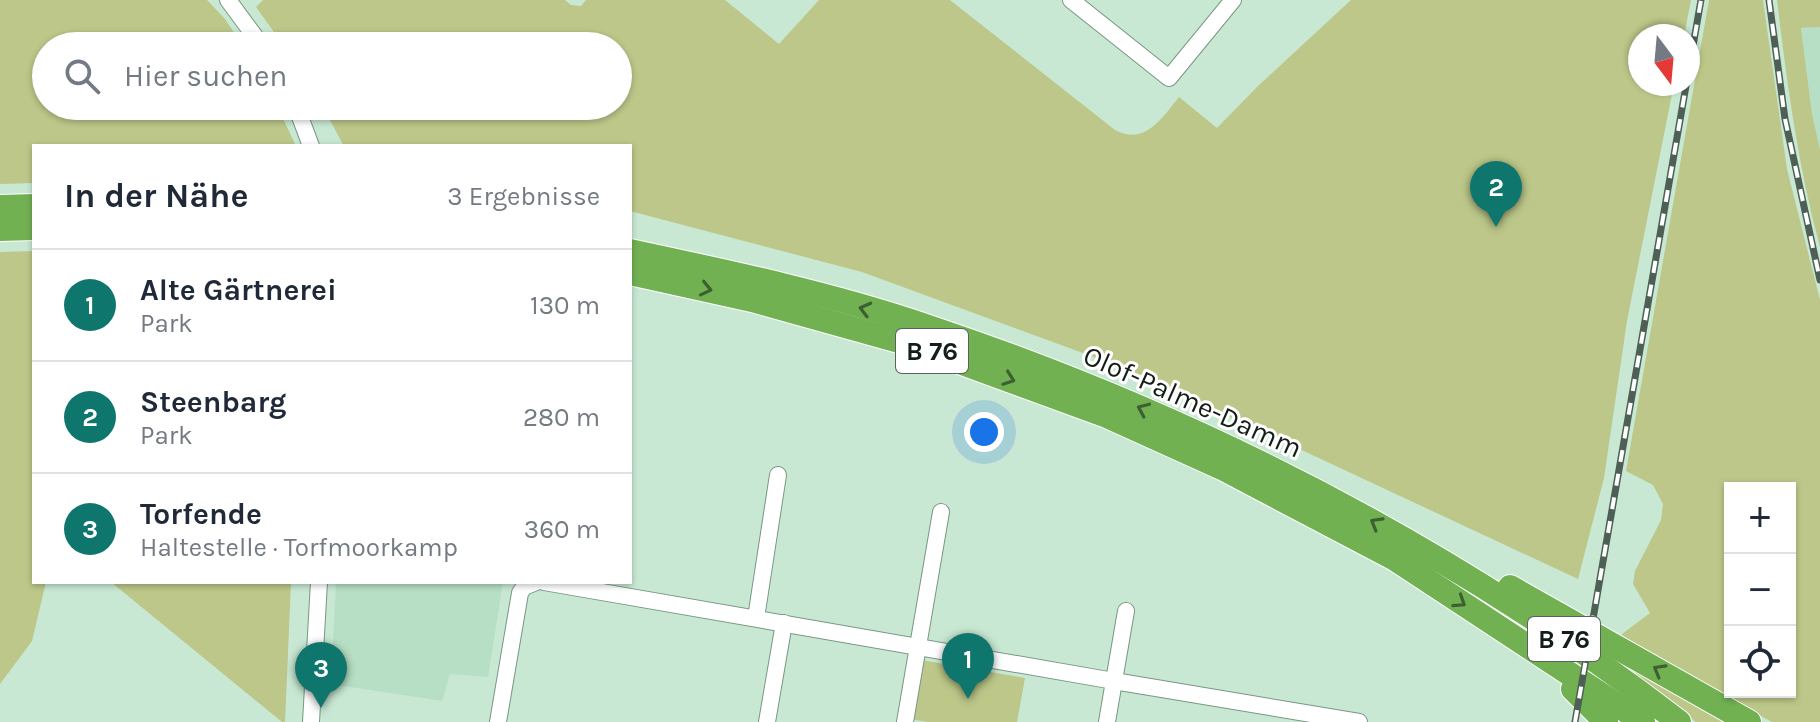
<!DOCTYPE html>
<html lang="de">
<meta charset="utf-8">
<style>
body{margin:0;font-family:Karla,sans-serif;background:#f6f6f7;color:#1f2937}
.controls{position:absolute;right:24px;bottom:24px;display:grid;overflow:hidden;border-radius:0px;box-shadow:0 2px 6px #0004}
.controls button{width:72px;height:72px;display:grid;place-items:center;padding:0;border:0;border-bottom:2px solid #e0e1e3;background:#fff;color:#1f2937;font:40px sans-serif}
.compass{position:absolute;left:1628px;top:24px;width:72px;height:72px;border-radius:50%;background:#fff;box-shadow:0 2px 6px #0004;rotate:164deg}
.you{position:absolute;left:984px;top:432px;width:28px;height:28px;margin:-20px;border:6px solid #fff;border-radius:50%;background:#1a73e8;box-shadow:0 0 0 12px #1a73e833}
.badge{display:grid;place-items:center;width:52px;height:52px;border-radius:50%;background:#0f766e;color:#fff;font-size:26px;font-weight:700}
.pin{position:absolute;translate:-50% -66px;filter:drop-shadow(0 2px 4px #0008)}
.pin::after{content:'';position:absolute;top:42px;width:28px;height:24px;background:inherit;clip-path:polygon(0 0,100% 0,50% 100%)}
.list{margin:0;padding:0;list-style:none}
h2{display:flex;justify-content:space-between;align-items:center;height:104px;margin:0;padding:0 32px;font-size:34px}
h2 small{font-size:26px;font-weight:400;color:#747a83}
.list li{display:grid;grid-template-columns:52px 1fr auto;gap:24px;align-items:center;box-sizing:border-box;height:112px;padding:0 32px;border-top:2px solid #e0e1e3}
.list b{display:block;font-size:30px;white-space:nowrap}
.list p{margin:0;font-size:26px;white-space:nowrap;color:#747a83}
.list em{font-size:26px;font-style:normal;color:#747a83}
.icon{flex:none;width:44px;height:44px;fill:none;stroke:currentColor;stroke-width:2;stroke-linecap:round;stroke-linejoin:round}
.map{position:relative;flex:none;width:1820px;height:722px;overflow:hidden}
.search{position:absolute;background:#fff;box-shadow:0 2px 6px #0004;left:32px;top:32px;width:600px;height:88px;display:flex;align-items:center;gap:20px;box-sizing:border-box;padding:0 28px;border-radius:44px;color:#747a83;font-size:30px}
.panel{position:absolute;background:#fff;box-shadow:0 2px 6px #0004;left:32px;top:144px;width:600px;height:440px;border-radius:0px}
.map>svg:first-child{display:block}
.built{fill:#b7dfc5}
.green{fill:#bcc789;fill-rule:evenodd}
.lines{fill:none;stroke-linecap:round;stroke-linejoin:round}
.minor-casing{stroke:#799783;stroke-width:18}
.highway-casing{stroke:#fff;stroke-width:26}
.minor{stroke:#fff;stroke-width:16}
.highway{stroke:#72b152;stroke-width:24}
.rail-casing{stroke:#4e6055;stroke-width:7}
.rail{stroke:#fff;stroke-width:4;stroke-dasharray:12;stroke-linecap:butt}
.oneway{stroke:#3d6032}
.labels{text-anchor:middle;stroke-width:6;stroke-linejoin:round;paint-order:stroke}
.shield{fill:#fff;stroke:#59625d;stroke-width:2}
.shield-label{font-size:26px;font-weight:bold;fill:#121e17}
.street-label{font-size:28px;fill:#121e17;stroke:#fff}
</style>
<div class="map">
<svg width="1820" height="722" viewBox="0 0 1820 722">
<rect width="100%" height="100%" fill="#c8e8d3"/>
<g class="built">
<polygon points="1820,27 1820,150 1812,114 1801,28"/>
<polygon points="336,582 503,582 488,677 450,674 442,701 331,684"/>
</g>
<g class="green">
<polygon points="0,0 207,0 225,19 243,46 46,46 46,106 277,106 296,146 34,146 34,183 0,184"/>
<path d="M263,0H565L571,5L581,6L586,0H725L779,44L819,0H950L1115,130C1145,146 1162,118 1179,97L1217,128L1257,87L1351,0H1691L1684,36H1640V84H1674L1627,321L1604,478L1578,579L1132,371L862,272L630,211V146H344L322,106H618V46H284L256,7Z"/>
<path d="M1709,0H1763L1787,169L1820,300V722H1772L1618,637L1650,613L1633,584L1635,571L1661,520L1663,504L1653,485L1626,471ZM1730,488H1790V692H1730Z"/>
<path d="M1777,0H1820V27L1801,28L1812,114L1820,150V247C1798,166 1787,84 1777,0Z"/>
<polygon points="34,251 34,582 46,582 32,641 0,684 0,252"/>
<polygon points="111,582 291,582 285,722 282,722"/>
<polygon points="921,660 1025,678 1017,722 928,722 910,719"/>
<polygon points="1630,670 1640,672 1728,722 1696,722"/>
</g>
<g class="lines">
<defs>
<g id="minor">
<polyline points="228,0 262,46"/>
<polyline points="1071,0 1169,78 1233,0"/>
<polyline points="296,106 311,146"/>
<polyline points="544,582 1114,681 1107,722"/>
<polyline points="1126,611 1114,681 1359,722"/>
<polyline points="756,618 778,475"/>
<polyline points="311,722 319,582"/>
<polyline points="498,722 520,593 524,587 536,582"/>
<polyline points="767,722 784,623"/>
<polyline points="905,722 941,512"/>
</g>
<g id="highway">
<polyline points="0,207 34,206"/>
<polyline points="0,229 34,228"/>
<path d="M630,251C728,272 828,293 923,325C1195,416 1451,547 1679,722"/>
<polyline points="630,273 752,300 913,345 1107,416 1222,468 1395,559 1643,722"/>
<polyline points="1510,587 1749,722"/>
<polyline points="1573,689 1606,722"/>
</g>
</defs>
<use href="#minor" class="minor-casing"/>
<use href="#highway" class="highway-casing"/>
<use href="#minor" class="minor"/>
<use href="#highway" class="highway"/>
<defs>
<g id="rail">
<polyline points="1769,0 1785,119 1820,280"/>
<polyline points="1575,722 1701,0"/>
</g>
</defs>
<use href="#rail" class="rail-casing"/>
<use href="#rail" class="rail"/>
</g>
<defs><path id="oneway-chevron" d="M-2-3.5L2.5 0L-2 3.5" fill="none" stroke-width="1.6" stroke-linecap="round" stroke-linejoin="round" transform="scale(2)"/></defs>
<g class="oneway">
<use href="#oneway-chevron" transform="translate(706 289) rotate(13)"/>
<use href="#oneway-chevron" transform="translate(865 309) rotate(-165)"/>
<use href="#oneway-chevron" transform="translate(1009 379) rotate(20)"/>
<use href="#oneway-chevron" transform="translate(1143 409) rotate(-156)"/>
<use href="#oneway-chevron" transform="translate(1376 523) rotate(-150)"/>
<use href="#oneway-chevron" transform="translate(1460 602) rotate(33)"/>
<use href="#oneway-chevron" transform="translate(1659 670) rotate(-150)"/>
</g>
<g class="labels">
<g class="shield">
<rect x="896" y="329" width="72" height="44" rx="6"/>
<rect x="1528" y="617" width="72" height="44" rx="6"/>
</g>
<g class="shield-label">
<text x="932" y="360">B 76</text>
<text x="1564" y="648">B 76</text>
</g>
<g class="street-label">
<text transform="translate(1193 401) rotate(24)" y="10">Olof-Palme-Damm</text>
</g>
</g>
</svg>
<div class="controls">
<button>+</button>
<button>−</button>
<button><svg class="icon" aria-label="locate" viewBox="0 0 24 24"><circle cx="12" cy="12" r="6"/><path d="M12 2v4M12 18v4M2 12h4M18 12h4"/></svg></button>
</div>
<svg class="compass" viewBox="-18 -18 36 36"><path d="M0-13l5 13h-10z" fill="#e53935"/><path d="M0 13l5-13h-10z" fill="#747a83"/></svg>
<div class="you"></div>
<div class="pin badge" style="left:968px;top:699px">1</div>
<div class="pin badge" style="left:1496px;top:227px">2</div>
<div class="pin badge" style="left:321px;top:708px">3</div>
<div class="search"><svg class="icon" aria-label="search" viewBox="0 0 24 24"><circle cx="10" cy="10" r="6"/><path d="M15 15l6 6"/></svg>Hier suchen</div>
<section class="panel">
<h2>In der Nähe<small>3 Ergebnisse</small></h2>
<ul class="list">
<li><span class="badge">1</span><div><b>Alte Gärtnerei</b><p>Park</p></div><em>130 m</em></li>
<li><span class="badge">2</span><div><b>Steenbarg</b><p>Park</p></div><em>280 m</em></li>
<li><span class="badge">3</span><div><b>Torfende</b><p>Haltestelle · Torfmoorkamp</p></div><em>360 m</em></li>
</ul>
</section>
</div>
